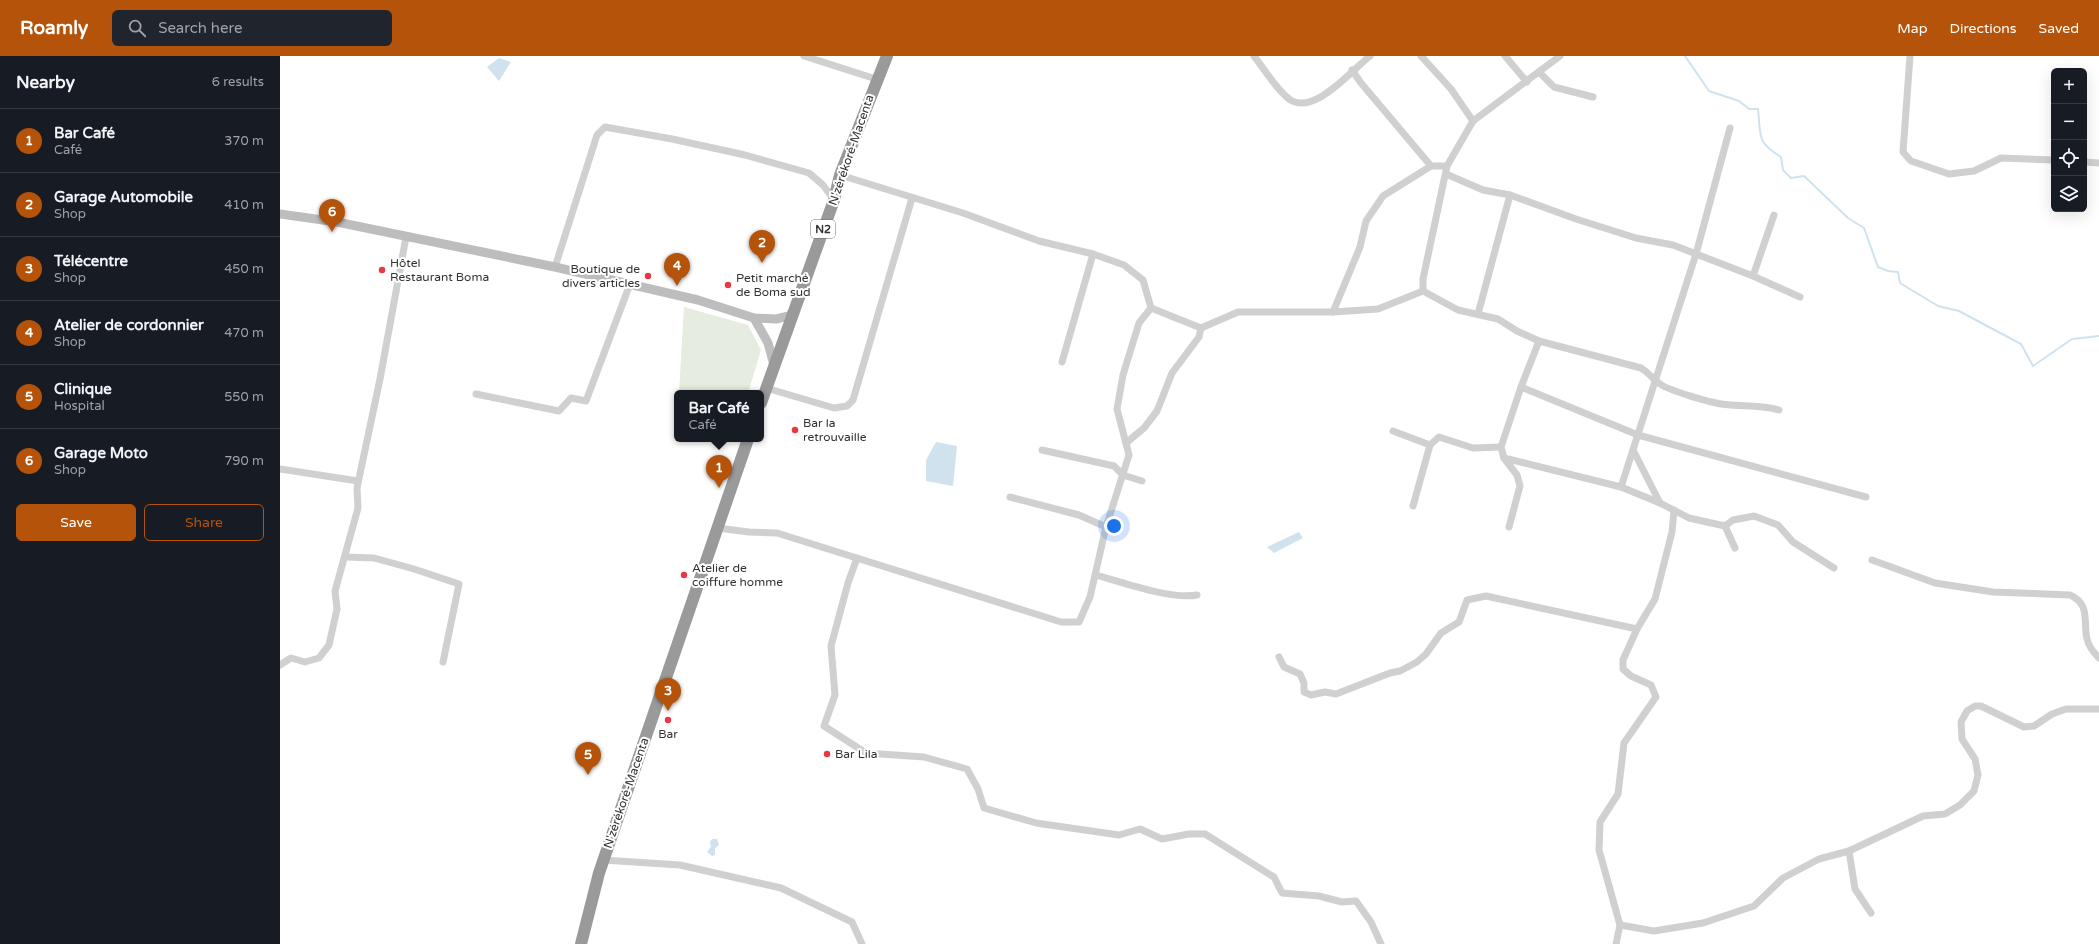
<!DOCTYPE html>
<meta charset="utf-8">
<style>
body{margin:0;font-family:"Varela Round",sans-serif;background:#20242c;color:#f1f3f6}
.controls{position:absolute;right:12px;top:12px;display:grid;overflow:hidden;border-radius:6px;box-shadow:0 4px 16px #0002}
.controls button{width:36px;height:36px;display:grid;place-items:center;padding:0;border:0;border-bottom:1px solid #363941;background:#171b24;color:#f1f3f6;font:20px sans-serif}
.you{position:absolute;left:834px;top:470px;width:14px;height:14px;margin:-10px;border:3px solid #fff;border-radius:50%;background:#1a73e8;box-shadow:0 0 0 6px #1a73e833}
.badge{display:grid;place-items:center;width:26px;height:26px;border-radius:50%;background:#b45309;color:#fff;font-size:13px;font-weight:700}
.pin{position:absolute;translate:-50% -33px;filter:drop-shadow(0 1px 2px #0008)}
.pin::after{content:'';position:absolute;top:21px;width:14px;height:12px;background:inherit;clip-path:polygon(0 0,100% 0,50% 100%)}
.popup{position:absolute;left:394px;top:334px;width:90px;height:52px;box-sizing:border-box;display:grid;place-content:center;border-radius:6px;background:#171b24;filter:drop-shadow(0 1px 3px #0005);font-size:13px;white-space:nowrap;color:#9ea1a6}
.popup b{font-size:15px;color:#f1f3f6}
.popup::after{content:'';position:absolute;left:50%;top:100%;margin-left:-8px;border:8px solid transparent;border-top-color:#171b24}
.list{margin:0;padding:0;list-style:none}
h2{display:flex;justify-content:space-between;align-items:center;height:52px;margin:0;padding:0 16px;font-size:17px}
h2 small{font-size:13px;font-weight:400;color:#9ea1a6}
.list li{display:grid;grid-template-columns:26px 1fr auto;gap:12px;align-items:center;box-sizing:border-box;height:64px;padding:0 16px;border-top:1px solid #363941}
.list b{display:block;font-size:15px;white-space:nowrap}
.list p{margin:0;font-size:13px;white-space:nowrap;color:#9ea1a6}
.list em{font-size:13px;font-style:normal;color:#9ea1a6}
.actions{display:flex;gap:8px;padding:12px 16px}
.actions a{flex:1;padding:9px 0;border:1px solid #b45309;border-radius:6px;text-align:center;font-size:14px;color:#b45309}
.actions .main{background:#b45309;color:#fff}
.icon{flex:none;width:22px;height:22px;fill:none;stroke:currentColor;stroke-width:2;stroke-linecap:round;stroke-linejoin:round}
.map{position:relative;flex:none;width:1819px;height:888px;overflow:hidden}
header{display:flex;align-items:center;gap:24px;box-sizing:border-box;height:56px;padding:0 20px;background:#b45309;color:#fff}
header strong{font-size:19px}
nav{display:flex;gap:22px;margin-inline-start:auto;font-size:14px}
.search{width:280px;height:36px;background:#20242c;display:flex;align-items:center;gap:10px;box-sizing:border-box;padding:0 14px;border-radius:6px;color:#9ea1a6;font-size:15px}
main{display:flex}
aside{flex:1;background:#171b24}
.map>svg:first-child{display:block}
.green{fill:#e6ecdf}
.water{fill:#cfe2ee}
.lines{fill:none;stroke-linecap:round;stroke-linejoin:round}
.stream{stroke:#cfe2ee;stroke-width:2}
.street{stroke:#d0d0d0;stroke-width:7}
.secondary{stroke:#bdbdbd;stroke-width:9}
.highway{stroke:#9a9a9a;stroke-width:12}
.poi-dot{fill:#e63946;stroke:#fff;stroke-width:1.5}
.labels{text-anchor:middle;stroke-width:4;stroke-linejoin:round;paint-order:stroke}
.shield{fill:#fff;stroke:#707070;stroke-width:1}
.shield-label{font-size:11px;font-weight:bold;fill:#333}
.street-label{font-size:12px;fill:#333;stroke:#fff}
.poi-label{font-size:12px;fill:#333;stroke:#fff;text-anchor:start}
</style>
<header>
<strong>Roamly</strong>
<div class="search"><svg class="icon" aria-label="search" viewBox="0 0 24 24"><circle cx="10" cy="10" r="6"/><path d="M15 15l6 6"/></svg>Search here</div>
<nav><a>Map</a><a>Directions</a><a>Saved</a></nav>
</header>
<main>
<aside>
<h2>Nearby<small>6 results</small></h2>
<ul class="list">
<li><span class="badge">1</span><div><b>Bar Café</b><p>Café</p></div><em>370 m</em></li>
<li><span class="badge">2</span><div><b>Garage Automobile</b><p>Shop</p></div><em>410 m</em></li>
<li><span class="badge">3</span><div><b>Télécentre</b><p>Shop</p></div><em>450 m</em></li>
<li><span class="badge">4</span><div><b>Atelier de cordonnier</b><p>Shop</p></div><em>470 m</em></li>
<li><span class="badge">5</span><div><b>Clinique</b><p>Hospital</p></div><em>550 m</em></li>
<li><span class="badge">6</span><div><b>Garage Moto</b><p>Shop</p></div><em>790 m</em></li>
</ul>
<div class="actions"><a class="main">Save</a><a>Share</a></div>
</aside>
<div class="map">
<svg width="1819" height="888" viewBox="0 0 1819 888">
<rect width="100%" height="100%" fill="#fff"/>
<polygon class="green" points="404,251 468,269 481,294 468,337 399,337"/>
<g class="water">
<polygon points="219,2 231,6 219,25 207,11"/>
<polygon points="656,386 677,390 673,430 646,425 646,404"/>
<polygon points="1019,476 1023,482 994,497 987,491"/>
<polygon points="432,783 437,783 439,789 435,792 435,799 432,800 427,796 431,791 430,786"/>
</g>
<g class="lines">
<path class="stream" d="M1405,0L1429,35L1459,45L1469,53H1478C1481,80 1476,86 1501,101L1503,114L1511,122L1524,120L1568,162L1584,172L1598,211L1608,215L1618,216L1620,227L1658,250L1679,255L1741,288L1753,310L1792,283L1819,280"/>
<g class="street">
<polyline points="524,0 596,23"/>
<path d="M974,0C985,14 995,32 1009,43C1033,61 1072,14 1090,0"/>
<polyline points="1225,0 1247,26"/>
<polyline points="1630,0 1623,96 1631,105 1669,118 1694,115 1721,102 1774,104"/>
<polyline points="1072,14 1081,27 1151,110"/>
<polyline points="1259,16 1274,31 1313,41"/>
<polyline points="1193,65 1280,0"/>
<polyline points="1804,106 1819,107"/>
<polyline points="1166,118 1203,134 1230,139 1296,163 1356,182 1393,189 1473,220 1520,241"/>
<polyline points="560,119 683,157 759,185 813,198 844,209 863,224 871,252 921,272 958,256 1053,256 1098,253 1143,235 1143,223 1167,110 1193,65 1171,33 1141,0"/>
<polyline points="275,211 317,79 325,71 392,83 465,99 529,117 543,129 554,144"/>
<polyline points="1473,220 1494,159"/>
<path d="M1143,235L1178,254L1218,263L1237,275L1259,285L1361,312C1370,317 1372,323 1380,328C1390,335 1429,346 1441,348C1461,351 1480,348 1499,354"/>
<polyline points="1053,256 1080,191 1086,165 1103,140 1151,110 1167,110"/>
<polyline points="1198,258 1230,139"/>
<polyline points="782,306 813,198"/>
<polyline points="1241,331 1358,379 1586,441"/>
<polyline points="486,332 554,352 567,350 573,344 632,142"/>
<polyline points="196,338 279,355 291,342 306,345 350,228"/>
<polyline points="1113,375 1150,389 1159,381 1193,392 1221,391"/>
<polyline points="846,387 864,372 877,355 892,317 919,281 921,272"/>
<polyline points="762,394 834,410 843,419 862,425"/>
<polyline points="1353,394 1380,447"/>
<polyline points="1224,402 1341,431 1380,447 1409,462 1445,470 1455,492"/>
<polyline points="0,413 78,425"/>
<polyline points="1341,431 1416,198 1450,72"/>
<polyline points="730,441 799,459 826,471"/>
<polyline points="1133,450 1150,389"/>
<polyline points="1445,470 1453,464 1474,460 1498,469 1513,486 1554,512"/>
<polyline points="1229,471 1240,430 1237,419 1224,402 1221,391 1241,331 1259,285"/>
<polyline points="437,472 469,476 497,477 781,566 799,566 810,541 826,471 849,399 837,353 843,319 859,267 871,252"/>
<polyline points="66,501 94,502 134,513 179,528 163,606"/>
<polyline points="577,502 568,527 551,590 555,639 544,670 586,697 644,701 687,713 698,733 704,752 756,767 839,779 860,773 882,783 909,778 925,778 994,821 1002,837 1039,840 1062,846 1076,845 1091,866 1101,888"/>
<path d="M1592,504L1655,527L1713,536L1790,539C1811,548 1803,567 1807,583C1809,591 1814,597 1819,602"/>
<path d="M816,519C841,526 892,544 917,539"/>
<polyline points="999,601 1004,611 1020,618 1024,627 1024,636 1031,639 1045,636 1056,638 1110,617 1120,615 1137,606 1146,598 1161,577 1179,566 1187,544 1206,540 1357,573"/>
<polyline points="0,609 11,602 25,606 39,602 49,589 57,553 55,535 78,452 77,432 100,323 126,181"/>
<polyline points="1569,795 1575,833 1591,857"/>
<polyline points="323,804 400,809 501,832 572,866 582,888"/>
<polyline points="1340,869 1374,875 1423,867 1474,850 1503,822 1539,803 1569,795 1643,760 1665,758 1680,749 1694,735 1698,719 1695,703 1682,683 1681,666 1687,655 1695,650 1701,650 1744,671 1754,670 1772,658 1786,653 1819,653"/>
<polyline points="1336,888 1340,869 1319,794 1320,766 1338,738 1344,687 1376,641 1371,629 1351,620 1343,613 1343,604 1357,573 1375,543 1392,476 1394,454"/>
</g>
<g class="secondary">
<polyline points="0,158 57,166 275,211 418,244 474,262 496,263 513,259"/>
<polyline points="474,262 488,287 494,309"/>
</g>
<g class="highway">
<polyline points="481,347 554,144 560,119 607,0"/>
<polyline points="301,888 319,817 468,383"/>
</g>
</g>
<g class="poi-dot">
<circle cx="102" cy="214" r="4"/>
<circle cx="368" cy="220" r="4"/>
<circle cx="448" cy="229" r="4"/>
<circle cx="515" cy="374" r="4"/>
<circle cx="404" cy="519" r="4"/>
<circle cx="388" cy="664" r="4"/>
<circle cx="547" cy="698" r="4"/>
</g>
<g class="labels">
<rect class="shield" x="531" y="164" width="24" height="18" rx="3"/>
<g class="shield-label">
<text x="543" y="177">N2</text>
</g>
<g class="street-label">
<text transform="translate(571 94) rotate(-71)" y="4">N'zérékoré-Macenta</text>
<text transform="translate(346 737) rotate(-71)" y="4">N'zérékoré-Macenta</text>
</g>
<g class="poi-label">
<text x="110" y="211">Hôtel<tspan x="110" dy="14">Restaurant Boma</tspan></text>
<text x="360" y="217" text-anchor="end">Boutique de<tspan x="360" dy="14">divers articles</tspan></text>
<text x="456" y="226">Petit marché<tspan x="456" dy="14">de Boma sud</tspan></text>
<text x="523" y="371">Bar la<tspan x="523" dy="14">retrouvaille</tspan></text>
<text x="412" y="516">Atelier de<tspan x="412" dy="14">coiffure homme</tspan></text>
<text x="388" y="682" text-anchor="middle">Bar</text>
<text x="555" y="702">Bar Lila</text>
</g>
</g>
</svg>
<div class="controls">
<button>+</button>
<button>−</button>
<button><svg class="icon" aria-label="locate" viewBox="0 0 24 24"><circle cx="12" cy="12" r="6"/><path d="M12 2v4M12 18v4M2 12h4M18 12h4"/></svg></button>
<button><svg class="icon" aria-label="layers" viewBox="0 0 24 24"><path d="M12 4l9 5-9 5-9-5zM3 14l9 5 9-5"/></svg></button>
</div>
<div class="you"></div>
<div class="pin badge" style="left:439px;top:432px">1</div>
<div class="popup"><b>Bar Café</b>Café</div>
<div class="pin badge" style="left:482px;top:207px">2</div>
<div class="pin badge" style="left:388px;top:655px">3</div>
<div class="pin badge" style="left:397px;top:230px">4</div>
<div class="pin badge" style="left:308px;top:719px">5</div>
<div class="pin badge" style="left:52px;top:176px">6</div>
</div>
</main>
